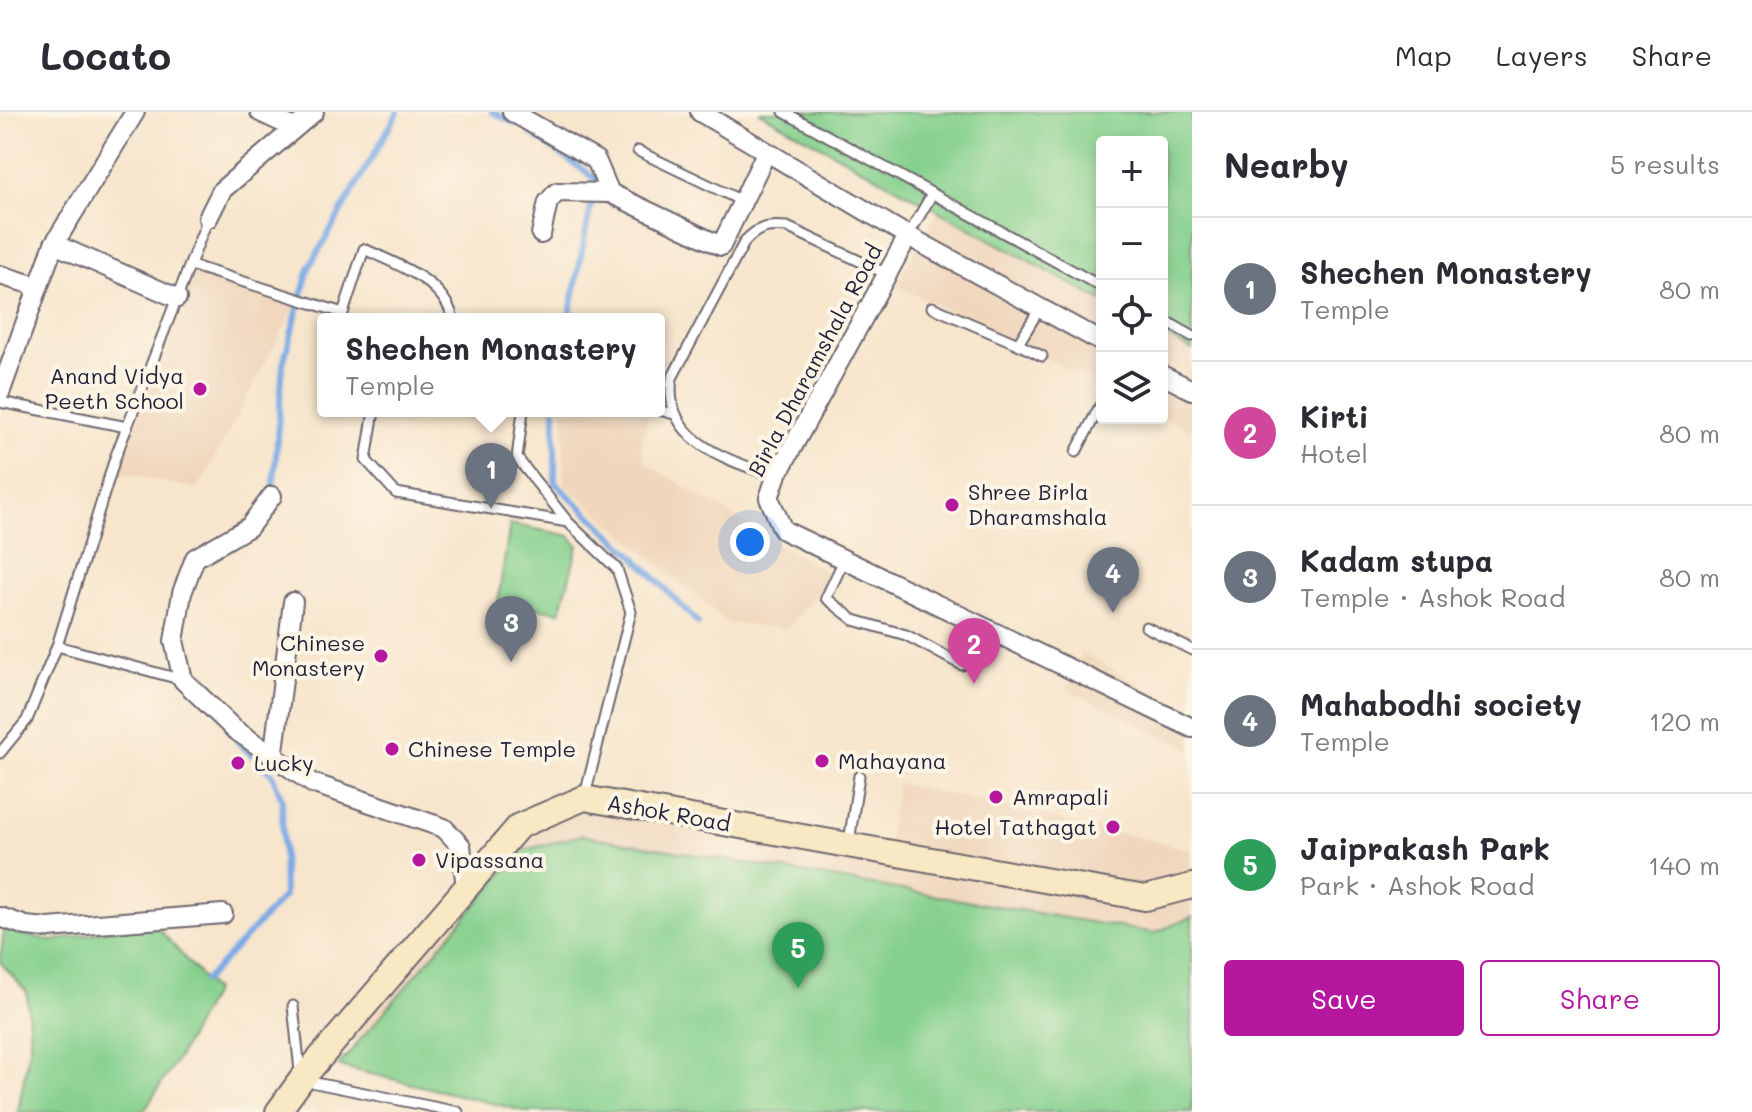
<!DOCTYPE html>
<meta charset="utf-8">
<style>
body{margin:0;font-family:Mali,sans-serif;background:#f7f7f7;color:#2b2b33}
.controls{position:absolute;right:24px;top:24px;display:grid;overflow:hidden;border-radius:8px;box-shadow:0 4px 12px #0003}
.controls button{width:72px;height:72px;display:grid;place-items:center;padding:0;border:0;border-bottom:2px solid #e1e1e2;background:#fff;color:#2b2b33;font:40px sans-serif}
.you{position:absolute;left:750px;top:430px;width:28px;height:28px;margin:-20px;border:6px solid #fff;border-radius:50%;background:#1a73e8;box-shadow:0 0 0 12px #1a73e833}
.badge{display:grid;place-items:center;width:52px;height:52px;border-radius:50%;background:#b5179e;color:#fff;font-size:26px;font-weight:700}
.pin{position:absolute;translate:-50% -66px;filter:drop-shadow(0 2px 4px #0008)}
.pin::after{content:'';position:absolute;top:42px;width:28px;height:24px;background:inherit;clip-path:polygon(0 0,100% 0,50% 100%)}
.popup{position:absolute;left:317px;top:201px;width:348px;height:104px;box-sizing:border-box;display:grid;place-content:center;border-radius:8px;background:#fff;filter:drop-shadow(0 2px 6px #0005);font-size:26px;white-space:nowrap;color:#7c7c81}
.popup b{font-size:30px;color:#2b2b33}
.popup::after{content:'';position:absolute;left:50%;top:100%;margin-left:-16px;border:16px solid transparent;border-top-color:#fff}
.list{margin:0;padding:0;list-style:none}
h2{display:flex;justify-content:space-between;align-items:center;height:104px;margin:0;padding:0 32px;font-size:34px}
h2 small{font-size:26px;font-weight:400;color:#7c7c81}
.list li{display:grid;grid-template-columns:52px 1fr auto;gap:24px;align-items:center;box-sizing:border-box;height:144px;padding:0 32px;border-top:2px solid #e1e1e2}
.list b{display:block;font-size:30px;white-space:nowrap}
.list p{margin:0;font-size:26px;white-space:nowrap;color:#7c7c81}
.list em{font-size:26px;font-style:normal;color:#7c7c81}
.actions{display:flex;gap:16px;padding:24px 32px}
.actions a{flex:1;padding:18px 0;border:2px solid #b5179e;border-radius:8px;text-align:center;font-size:28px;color:#b5179e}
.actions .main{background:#b5179e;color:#fff}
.icon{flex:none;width:44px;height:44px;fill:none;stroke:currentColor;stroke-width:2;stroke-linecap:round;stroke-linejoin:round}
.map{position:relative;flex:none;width:1192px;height:1000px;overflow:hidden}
header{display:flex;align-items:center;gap:48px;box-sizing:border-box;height:112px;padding:0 40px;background:#fff;border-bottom:2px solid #e1e1e2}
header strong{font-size:38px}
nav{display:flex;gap:44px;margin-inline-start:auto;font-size:28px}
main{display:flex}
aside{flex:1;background:#fff}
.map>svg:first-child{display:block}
.built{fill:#f0d6bc}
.green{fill:#85d08d;stroke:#547964;stroke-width:2}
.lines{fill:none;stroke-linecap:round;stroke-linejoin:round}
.stream{stroke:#7caae5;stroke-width:6}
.lane-casing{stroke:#6d666e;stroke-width:13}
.street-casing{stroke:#6d666e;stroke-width:22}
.secondary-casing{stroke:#6d666e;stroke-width:28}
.lane{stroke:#fff;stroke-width:9}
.street{stroke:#fff;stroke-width:18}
.secondary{stroke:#f8e8c3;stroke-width:24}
.poi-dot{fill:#b5179e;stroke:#fcf5e5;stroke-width:3}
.labels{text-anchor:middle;stroke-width:8;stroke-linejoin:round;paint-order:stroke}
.street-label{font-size:22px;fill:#22223b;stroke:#fcf5e5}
.poi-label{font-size:22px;fill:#22223b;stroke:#fcf5e5;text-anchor:start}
</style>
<header>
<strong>Locato</strong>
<nav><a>Map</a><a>Layers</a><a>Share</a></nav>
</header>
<main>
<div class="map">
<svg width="1192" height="1000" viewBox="0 0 1192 1000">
<rect width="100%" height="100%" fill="#fcf5e5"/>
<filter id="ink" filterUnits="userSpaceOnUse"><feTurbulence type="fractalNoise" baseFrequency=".0125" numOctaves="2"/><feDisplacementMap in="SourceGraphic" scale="16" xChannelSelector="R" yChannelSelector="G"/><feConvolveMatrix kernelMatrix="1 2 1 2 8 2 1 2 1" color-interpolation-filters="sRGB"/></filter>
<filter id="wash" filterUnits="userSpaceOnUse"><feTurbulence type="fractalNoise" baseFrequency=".006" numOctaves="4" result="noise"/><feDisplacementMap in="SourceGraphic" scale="32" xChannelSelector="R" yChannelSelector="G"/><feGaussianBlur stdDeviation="1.8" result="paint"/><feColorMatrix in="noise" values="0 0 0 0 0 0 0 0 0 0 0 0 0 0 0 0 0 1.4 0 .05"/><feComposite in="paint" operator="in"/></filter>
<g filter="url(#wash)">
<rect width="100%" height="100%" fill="#f7e5cc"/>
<g class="built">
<polygon points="939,97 1102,188 1102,274 896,173"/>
<polygon points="193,163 295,195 198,377 118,360"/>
<polygon points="1162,221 1192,238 1192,320 1162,304"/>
<polygon points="563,299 649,302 641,334 645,351 832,463 786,517 728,511 564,372"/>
<polygon points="1082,541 1192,600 1192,638 1067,577"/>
<polygon points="898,671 1192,738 1192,805 1154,821 959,789 522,739 357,931 342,920 519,714 584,686 886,739"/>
</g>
<g class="green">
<polygon points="759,0 1192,0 1192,238 1162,222 1162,30 1102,30 1102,189"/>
<polygon points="510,412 570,424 578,434 560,500 498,489"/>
<polygon points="581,723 1154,821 1192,805 1192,1000 528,1000 338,954 522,739"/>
<polygon points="121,816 159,817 214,879 178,946 143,1000 18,1000 30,932 27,880 0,850 4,818 52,829"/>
</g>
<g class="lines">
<g class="stream">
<polyline points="492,0 516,12"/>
<polyline points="529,20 596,67 569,207"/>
<polyline points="555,299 555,371 635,445 698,511"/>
<polyline points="273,381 283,252 309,156 398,0"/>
<polyline points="205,869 284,784 282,687 272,662 237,629"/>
</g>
</g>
</g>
<g filter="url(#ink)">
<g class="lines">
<defs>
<g id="lane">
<polyline points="784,0 1102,175"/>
<polyline points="638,39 742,89"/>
<polyline points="908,124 932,82"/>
<path d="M190,153L343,201L364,137C396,152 444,168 453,207"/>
<polyline points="932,195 1018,232 1040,196"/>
<polyline points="1162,207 1192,224"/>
<polyline points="1018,232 1042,244"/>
<polyline points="0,290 127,315"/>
<polyline points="659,298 674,302"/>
<polyline points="374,299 366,348 396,381 568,410"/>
<polyline points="523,299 517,346 568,410 617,457 631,500 585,683"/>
<polyline points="1076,340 1102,290"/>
<path d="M776,365C729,348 662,330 672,266L745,129C758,115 768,113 787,115L887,162"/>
<polyline points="845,446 826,486 854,508 906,523 962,553"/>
<polyline points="1146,515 1192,538"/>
<polyline points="57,534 183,568"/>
<polyline points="0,641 27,608 57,534 115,346 208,106"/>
<polyline points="849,730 859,664"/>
<polyline points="293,894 301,968 458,1000"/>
</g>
<g id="street">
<polyline points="260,0 294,16"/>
<polyline points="512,0 596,48 610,81 721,134 766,41"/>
<polyline points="700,0 908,124 1102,230"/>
<polyline points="208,106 222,78 314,0"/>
<polyline points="541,122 548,90 557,80 610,81"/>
<polyline points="908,124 776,365 769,386 783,418 1192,616"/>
<polyline points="54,132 177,186"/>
<polyline points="0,163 36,174"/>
<polyline points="1162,263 1192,278"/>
<polyline points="0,281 54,132 135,0"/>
<polyline points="272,384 249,415 195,446 182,481 174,529 183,568 234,617 312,671 444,716 461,734 466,775"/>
<polyline points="273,646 293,490"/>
<polyline points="0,805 26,814 48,816 223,802"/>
</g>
<polyline id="secondary" points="278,1000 301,968 519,714 584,686 1145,786 1192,774"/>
</defs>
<use href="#lane" class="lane-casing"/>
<use href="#street" class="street-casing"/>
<use href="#secondary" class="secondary-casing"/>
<use href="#lane" class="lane"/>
<use href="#street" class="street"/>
<use href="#secondary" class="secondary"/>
</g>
</g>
<g class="poi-dot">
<circle cx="200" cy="277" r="8"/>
<circle cx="952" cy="393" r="8"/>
<circle cx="381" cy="544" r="8"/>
<circle cx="392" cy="637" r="8"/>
<circle cx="822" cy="649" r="8"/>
<circle cx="238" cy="651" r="8"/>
<circle cx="996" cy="685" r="8"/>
<circle cx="1113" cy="715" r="8"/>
<circle cx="419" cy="748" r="8"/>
</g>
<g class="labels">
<g class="street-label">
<text transform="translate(815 248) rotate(-62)" y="8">Birla Dharamshala Road</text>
<text transform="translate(669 701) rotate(10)" y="8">Ashok Road</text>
</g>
<g class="poi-label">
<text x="184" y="272" text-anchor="end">Anand Vidya<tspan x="184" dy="25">Peeth School</tspan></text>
<text x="968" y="388">Shree Birla<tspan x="968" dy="25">Dharamshala</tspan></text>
<text x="365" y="539" text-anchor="end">Chinese<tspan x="365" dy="25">Monastery</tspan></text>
<text x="408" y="645">Chinese Temple</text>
<text x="838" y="657">Mahayana</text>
<text x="254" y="659">Lucky</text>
<text x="1012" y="693">Amrapali</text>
<text x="1097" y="723" text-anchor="end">Hotel Tathagat</text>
<text x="435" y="756">Vipassana</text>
</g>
</g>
</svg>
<div class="controls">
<button>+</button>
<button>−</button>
<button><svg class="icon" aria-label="locate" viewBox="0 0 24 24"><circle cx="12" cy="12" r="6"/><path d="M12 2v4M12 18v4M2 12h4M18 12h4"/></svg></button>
<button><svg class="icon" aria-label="layers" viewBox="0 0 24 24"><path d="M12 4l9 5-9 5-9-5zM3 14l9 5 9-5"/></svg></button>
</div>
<div class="you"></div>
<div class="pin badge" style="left:491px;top:397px;background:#6b7280">1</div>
<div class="popup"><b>Shechen Monastery</b>Temple</div>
<div class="pin badge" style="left:974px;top:572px;background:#d1479c">2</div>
<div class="pin badge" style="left:511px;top:550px;background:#6b7280">3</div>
<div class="pin badge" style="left:1113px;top:501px;background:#6b7280">4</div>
<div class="pin badge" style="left:798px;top:876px;background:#2e9e5b">5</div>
</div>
<aside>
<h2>Nearby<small>5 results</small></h2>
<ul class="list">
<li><span class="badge" style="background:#6b7280">1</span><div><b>Shechen Monastery</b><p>Temple</p></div><em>80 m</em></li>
<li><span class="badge" style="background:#d1479c">2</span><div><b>Kirti</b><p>Hotel</p></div><em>80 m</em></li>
<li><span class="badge" style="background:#6b7280">3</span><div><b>Kadam stupa</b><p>Temple · Ashok Road</p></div><em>80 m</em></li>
<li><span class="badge" style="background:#6b7280">4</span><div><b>Mahabodhi society</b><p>Temple</p></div><em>120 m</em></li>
<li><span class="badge" style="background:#2e9e5b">5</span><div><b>Jaiprakash Park</b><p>Park · Ashok Road</p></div><em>140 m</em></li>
</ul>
<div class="actions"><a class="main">Save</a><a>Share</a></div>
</aside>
</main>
